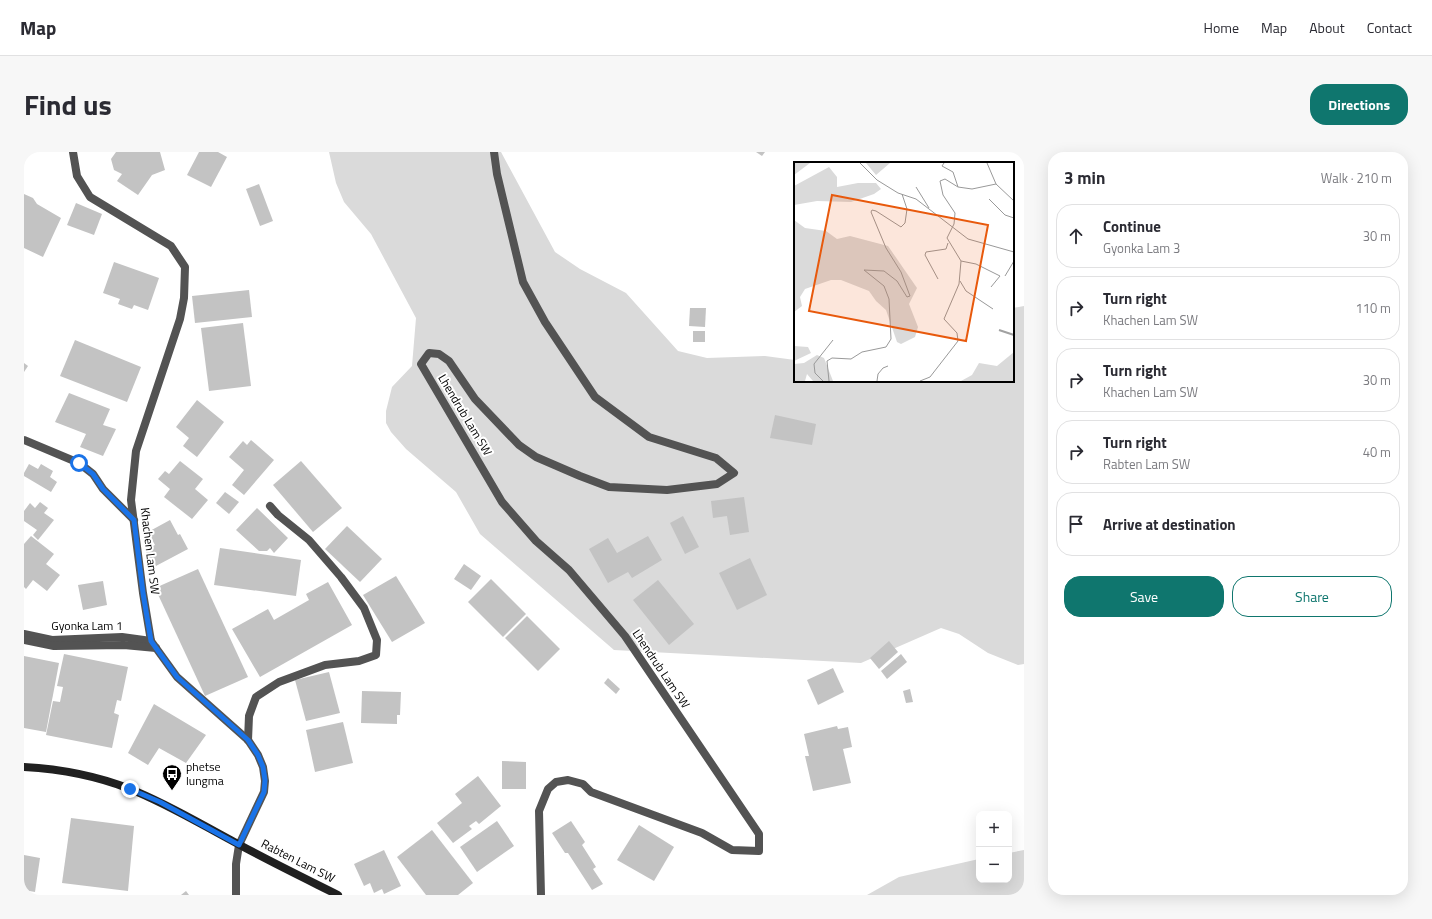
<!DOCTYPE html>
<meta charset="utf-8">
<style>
body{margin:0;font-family:"Titillium Web",sans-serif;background:#f7f7f7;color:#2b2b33}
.controls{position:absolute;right:12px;bottom:12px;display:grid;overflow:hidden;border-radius:8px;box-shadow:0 4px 16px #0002}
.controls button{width:36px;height:36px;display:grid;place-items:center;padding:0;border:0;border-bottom:1px solid #e1e1e2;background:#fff;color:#2b2b33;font:20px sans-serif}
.stop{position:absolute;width:12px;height:12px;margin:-9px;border:3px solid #1a73e8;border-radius:50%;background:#fff}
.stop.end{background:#1a73e8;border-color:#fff;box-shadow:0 1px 4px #0008}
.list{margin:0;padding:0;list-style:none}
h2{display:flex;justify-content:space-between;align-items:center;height:52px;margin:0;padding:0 16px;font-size:17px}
h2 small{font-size:13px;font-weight:400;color:#7c7c81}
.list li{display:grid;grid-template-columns:26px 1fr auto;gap:12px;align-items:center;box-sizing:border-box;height:64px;margin:0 8px 8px;padding:0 8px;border:1px solid #e1e1e2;border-radius:16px}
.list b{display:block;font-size:15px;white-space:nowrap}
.list p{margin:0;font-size:13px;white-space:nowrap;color:#7c7c81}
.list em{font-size:13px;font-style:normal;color:#7c7c81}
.actions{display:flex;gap:8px;padding:12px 16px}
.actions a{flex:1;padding:9px 0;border:1px solid #0f766e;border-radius:16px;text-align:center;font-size:14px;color:#0f766e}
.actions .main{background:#0f766e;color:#fff}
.icon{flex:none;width:22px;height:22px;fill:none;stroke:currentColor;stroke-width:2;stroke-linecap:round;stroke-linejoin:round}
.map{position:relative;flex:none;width:1000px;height:743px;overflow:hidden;border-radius:16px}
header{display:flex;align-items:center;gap:24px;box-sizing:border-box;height:56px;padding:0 20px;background:#fff;border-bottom:1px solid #e1e1e2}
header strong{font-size:19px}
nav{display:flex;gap:22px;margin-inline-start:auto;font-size:14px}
.intro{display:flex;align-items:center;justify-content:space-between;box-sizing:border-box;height:96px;padding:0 24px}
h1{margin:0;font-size:28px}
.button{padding:10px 18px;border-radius:16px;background:#0f766e;color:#fff;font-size:14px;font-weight:700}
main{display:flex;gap:24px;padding:0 24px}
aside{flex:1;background:#fff;border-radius:16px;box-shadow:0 4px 16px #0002}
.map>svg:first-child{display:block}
.green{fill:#dadada}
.building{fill:#c3c3c3}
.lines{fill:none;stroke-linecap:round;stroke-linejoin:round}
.minor{stroke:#535353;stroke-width:8}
.secondary{stroke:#202020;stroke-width:8}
.route{stroke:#1a73e8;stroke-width:5}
.labels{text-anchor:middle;stroke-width:4;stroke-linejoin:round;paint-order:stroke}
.street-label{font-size:12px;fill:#000;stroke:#fff}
.poi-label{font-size:12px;fill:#000;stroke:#fff;text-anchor:start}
.inset-river{fill:none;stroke:#a1a1a1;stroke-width:2}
.inset-road{fill:none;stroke:#999;stroke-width:1}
.view{fill:#e8590c;fill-opacity:0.15;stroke:#e8590c;stroke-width:2}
.inset-edge{fill:none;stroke:#000;stroke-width:2}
</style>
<header>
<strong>Map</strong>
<nav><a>Home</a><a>Map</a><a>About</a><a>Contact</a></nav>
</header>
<div class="intro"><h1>Find us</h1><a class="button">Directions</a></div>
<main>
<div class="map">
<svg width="1000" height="743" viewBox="0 0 1000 743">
<rect width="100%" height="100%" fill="#fff"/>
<g class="green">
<polygon points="305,0 477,0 531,100 556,117 602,141 654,199 683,206 741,204 771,208 771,229 989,229 989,156 1000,154 1000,512 994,513 964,501 935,482 917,476 837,511 590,498 456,382 432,340 382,297 367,280 362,271 362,259 368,235 388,214 392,166 347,82 320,50 312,31"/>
<polygon points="1000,698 1000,743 843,743 875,725 955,707 955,728 985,728 985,701"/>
</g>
<g class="building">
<polygon points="92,0 136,0 141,18 128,23 114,43 93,29 98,22 90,18 87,7"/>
<polygon points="175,0 194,0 203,5 187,35 163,23"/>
<polygon points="732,0 741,0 738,4"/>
<polygon points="235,32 249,69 236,74 222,37"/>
<polygon points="0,42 9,46 13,52 37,66 19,105 0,96"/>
<polygon points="52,51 78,62 70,83 43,73"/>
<polygon points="90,110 135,126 124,158 110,153 108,157 94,152 96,147 79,141"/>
<polygon points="225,138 228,165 171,171 168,144"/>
<polygon points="666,156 682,156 681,175 665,174"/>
<polygon points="219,171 227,234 185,239 177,176"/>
<rect x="669" y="179" width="12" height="11"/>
<polygon points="51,188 117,215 103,250 36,224"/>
<polygon points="0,211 4,214 0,220"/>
<polygon points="45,241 86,257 79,273 92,277 79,304 56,295 62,282 31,270"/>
<polygon points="173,248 200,270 173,305 159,294 165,286 152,275"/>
<polygon points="751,263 792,272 788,293 746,286"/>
<polygon points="227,288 250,308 220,343 208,333 220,318 205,305 219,289 223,293"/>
<polygon points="156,309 179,327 171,337 184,348 168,367 140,345 146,337 134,327 141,319 145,322"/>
<polygon points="277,309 318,356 289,380 249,333"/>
<polygon points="5,312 14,317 17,312 29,319 26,325 33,330 27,340 0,324 0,321"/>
<polygon points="201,340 215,350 205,362 192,351"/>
<polygon points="720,345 725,380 706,383 703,364 689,366 687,349"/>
<polygon points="16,350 24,356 20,361 30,368 14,388 9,383 13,378 0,369 0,359 6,351 11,356"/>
<polygon points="233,356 264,386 250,401 246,396 243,399 235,399 212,378"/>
<polygon points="659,364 675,395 661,402 646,371"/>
<polygon points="146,368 154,383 156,382 164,397 130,415 121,398 131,393 124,380"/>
<polygon points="323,374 358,407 336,430 301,397"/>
<polygon points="7,384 30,402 22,412 36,423 23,439 9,428 2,437 0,435 0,392"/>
<polygon points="624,384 638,408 608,426 604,420 584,431 565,397 584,386 593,401"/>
<polygon points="196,396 277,408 272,444 190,433"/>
<polygon points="726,406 743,443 713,458 695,421"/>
<polygon points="440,412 457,424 447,438 430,427"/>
<polygon points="174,417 224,525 181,544 131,436"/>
<polygon points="372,424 401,471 368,490 339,443"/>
<polygon points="467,427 502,462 479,485 444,450"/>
<polygon points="634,428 670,472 645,493 609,448"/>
<polygon points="79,429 83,453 59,458 54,433"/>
<polygon points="304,430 328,473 236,525 208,477 244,457 250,468 285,448 282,442"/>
<polygon points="503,464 536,497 514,519 481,486"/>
<polygon points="865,489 874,500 855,517 846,506"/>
<polygon points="40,502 104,515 97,549 93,548 90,561 95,563 88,596 22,583 29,549 36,550 39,535 33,534"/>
<polygon points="877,502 883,510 863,527 857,519"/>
<polygon points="0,504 35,511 22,580 0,576"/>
<polygon points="809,516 820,540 794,553 783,528"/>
<polygon points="305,520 316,561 282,569 271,528"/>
<polygon points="584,526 596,537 592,542 580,531"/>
<polygon points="886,537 889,550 882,551 879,539"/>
<polygon points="338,539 377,540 376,563 373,563 373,572 337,571"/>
<polygon points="130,552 182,583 162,611 135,596 124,613 104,601"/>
<polygon points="319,570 329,611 291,620 282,578"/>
<polygon points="813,574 814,577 824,575 828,595 819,597 827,631 789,639 781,604 785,604 780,582"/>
<polygon points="478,609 502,610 502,637 478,637"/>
<polygon points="454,624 477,654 455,672 452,669 445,674 448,677 429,691 413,671 438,651 431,642"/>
<polygon points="47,666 110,674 104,739 38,731"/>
<polygon points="473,669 490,694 453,720 436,695"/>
<polygon points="547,669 561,690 558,693 572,715 569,717 579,732 568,738 544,701 541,701 528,681"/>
<polygon points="615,673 650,695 630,729 593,708"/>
<polygon points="408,678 449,731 434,743 402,743 373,705"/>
<polygon points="360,698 377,734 360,742 358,737 350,741 346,731 340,734 330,712"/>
<polygon points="0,703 16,706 11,740 0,738"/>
<polygon points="162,739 165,743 157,743"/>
</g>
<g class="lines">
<g class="minor">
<polyline points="49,0 53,24 66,45 147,94 161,115 160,146 156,167 112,299 107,348 119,441 127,489 153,525 224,588 234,603 239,615 241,629 240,640 215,693 212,712 212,743"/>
<polyline points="470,0 473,22 499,130 521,170 571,245 625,285 692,306 710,321 693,332 643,338 585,335 556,324 512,305 495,293 451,247 425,209 415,202 405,201 397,212 478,350 512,389 545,418 601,484 735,682 735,699 708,698 678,681 567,640 559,632 544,628 532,630 524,637 515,659 517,743"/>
<polyline points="0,288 55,311 69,322 79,337 110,368"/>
<polyline points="0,482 28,488 98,485 127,489"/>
<polyline points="0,488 30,494 100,493 132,496"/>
<polyline points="224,588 225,564 232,545 255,530 301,513 335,509 352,503 353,488 340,456 317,425 285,388 254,363 246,354"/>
</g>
<path class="secondary" d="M0,615C36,617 73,624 106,637C144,652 178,673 214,692C247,710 280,726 314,743"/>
</g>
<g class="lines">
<polyline class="route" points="55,311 69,322 79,337 110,368 119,441 127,489 153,525 224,588 234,603 239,615 241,628 240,640 215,693 136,650 106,637"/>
</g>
<defs>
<symbol id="bus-pin" viewBox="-11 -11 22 30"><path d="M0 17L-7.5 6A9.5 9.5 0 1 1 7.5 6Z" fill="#000" stroke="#fff"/><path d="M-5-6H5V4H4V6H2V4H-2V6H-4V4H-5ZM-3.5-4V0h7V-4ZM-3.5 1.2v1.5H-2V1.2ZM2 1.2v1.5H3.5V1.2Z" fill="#fff"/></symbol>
</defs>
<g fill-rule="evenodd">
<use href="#bus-pin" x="137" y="611" width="22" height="30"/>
</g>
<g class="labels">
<g class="street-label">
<text transform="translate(441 263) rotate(59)" y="4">Lhendrub Lam SW</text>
<text transform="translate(126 399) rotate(83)" y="4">Khachen Lam SW</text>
<text x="63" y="478">Gyonka Lam 1</text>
<text transform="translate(637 517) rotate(56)" y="4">Lhendrub Lam SW</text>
<text transform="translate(274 709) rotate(27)" y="4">Rabten Lam SW</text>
</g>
<g class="poi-label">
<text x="162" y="619">phetse<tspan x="162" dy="14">lungma</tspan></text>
</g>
</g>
<g transform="translate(770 10)">
<rect width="220" height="220" fill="#fff"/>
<path d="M0,1H16L0,13ZM72,1H96L82,13ZM35,5L43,15V25L64,21H82L87,27L80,32L57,40L23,39L0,43V24ZM0,58L11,66L32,69L43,77L56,74L94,84L123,126L115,142L124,165L121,175L107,182L103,180L92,148L82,139L75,129L47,118H37L11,127L6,135L8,144L0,150ZM0,184L14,185L17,191L0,199ZM220,190V219H167L178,213L185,201L203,204ZM23,193L30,196L39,219H19L13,212L11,219H0V202L10,201Z" fill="#dadada"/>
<path class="inset-river" d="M205,168L220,173"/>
<path class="inset-road" d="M66,1L83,18L104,31L122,37L174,77L220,90M150,1L148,4L159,10L164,25M193,1L202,22M122,25L135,46M195,37L211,53L220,56M167,99L182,102L206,114L197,125M211,114L220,99M144,117L131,93L132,90L152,87L154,81M166,119L172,129L199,147M29,219L21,211L20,202L39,178M35,219L33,199L38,196L57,197L68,190L92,185L97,177L95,137L90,124L70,108L90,109L103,119L113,135L116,134L107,110L92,86L77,50L78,48L82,49L107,65L111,61L113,47L108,32M83,219L84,212L89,206L94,204M126,219L136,215L164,179L163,171L150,157L165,122L167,99L153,76L160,62L161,51L149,33L146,19L151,17L164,25L178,27L202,22L220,39"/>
<path class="view" d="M38,33L194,63L172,179L15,149Z"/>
<rect width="220" height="220" class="inset-edge"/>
</g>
</svg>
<div class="controls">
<button>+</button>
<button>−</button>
</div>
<div class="stop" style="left:55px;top:311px"></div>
<div class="stop end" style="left:106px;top:637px"></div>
</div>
<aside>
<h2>3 min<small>Walk · 210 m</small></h2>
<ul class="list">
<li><svg class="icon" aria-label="ahead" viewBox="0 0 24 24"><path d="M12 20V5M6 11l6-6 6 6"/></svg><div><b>Continue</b><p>Gyonka Lam 3</p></div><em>30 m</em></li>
<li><svg class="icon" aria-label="right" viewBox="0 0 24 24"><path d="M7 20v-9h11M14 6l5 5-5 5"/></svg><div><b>Turn right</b><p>Khachen Lam SW</p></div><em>110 m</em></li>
<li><svg class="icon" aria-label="right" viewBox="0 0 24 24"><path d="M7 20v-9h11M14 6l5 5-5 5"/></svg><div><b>Turn right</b><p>Khachen Lam SW</p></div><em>30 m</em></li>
<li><svg class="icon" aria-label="right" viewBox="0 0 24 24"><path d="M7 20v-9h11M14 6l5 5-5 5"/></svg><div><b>Turn right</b><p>Rabten Lam SW</p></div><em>40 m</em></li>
<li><svg class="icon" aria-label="arrive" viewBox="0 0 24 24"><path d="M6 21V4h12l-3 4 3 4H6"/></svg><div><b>Arrive at destination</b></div></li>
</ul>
<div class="actions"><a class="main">Save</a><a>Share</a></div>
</aside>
</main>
